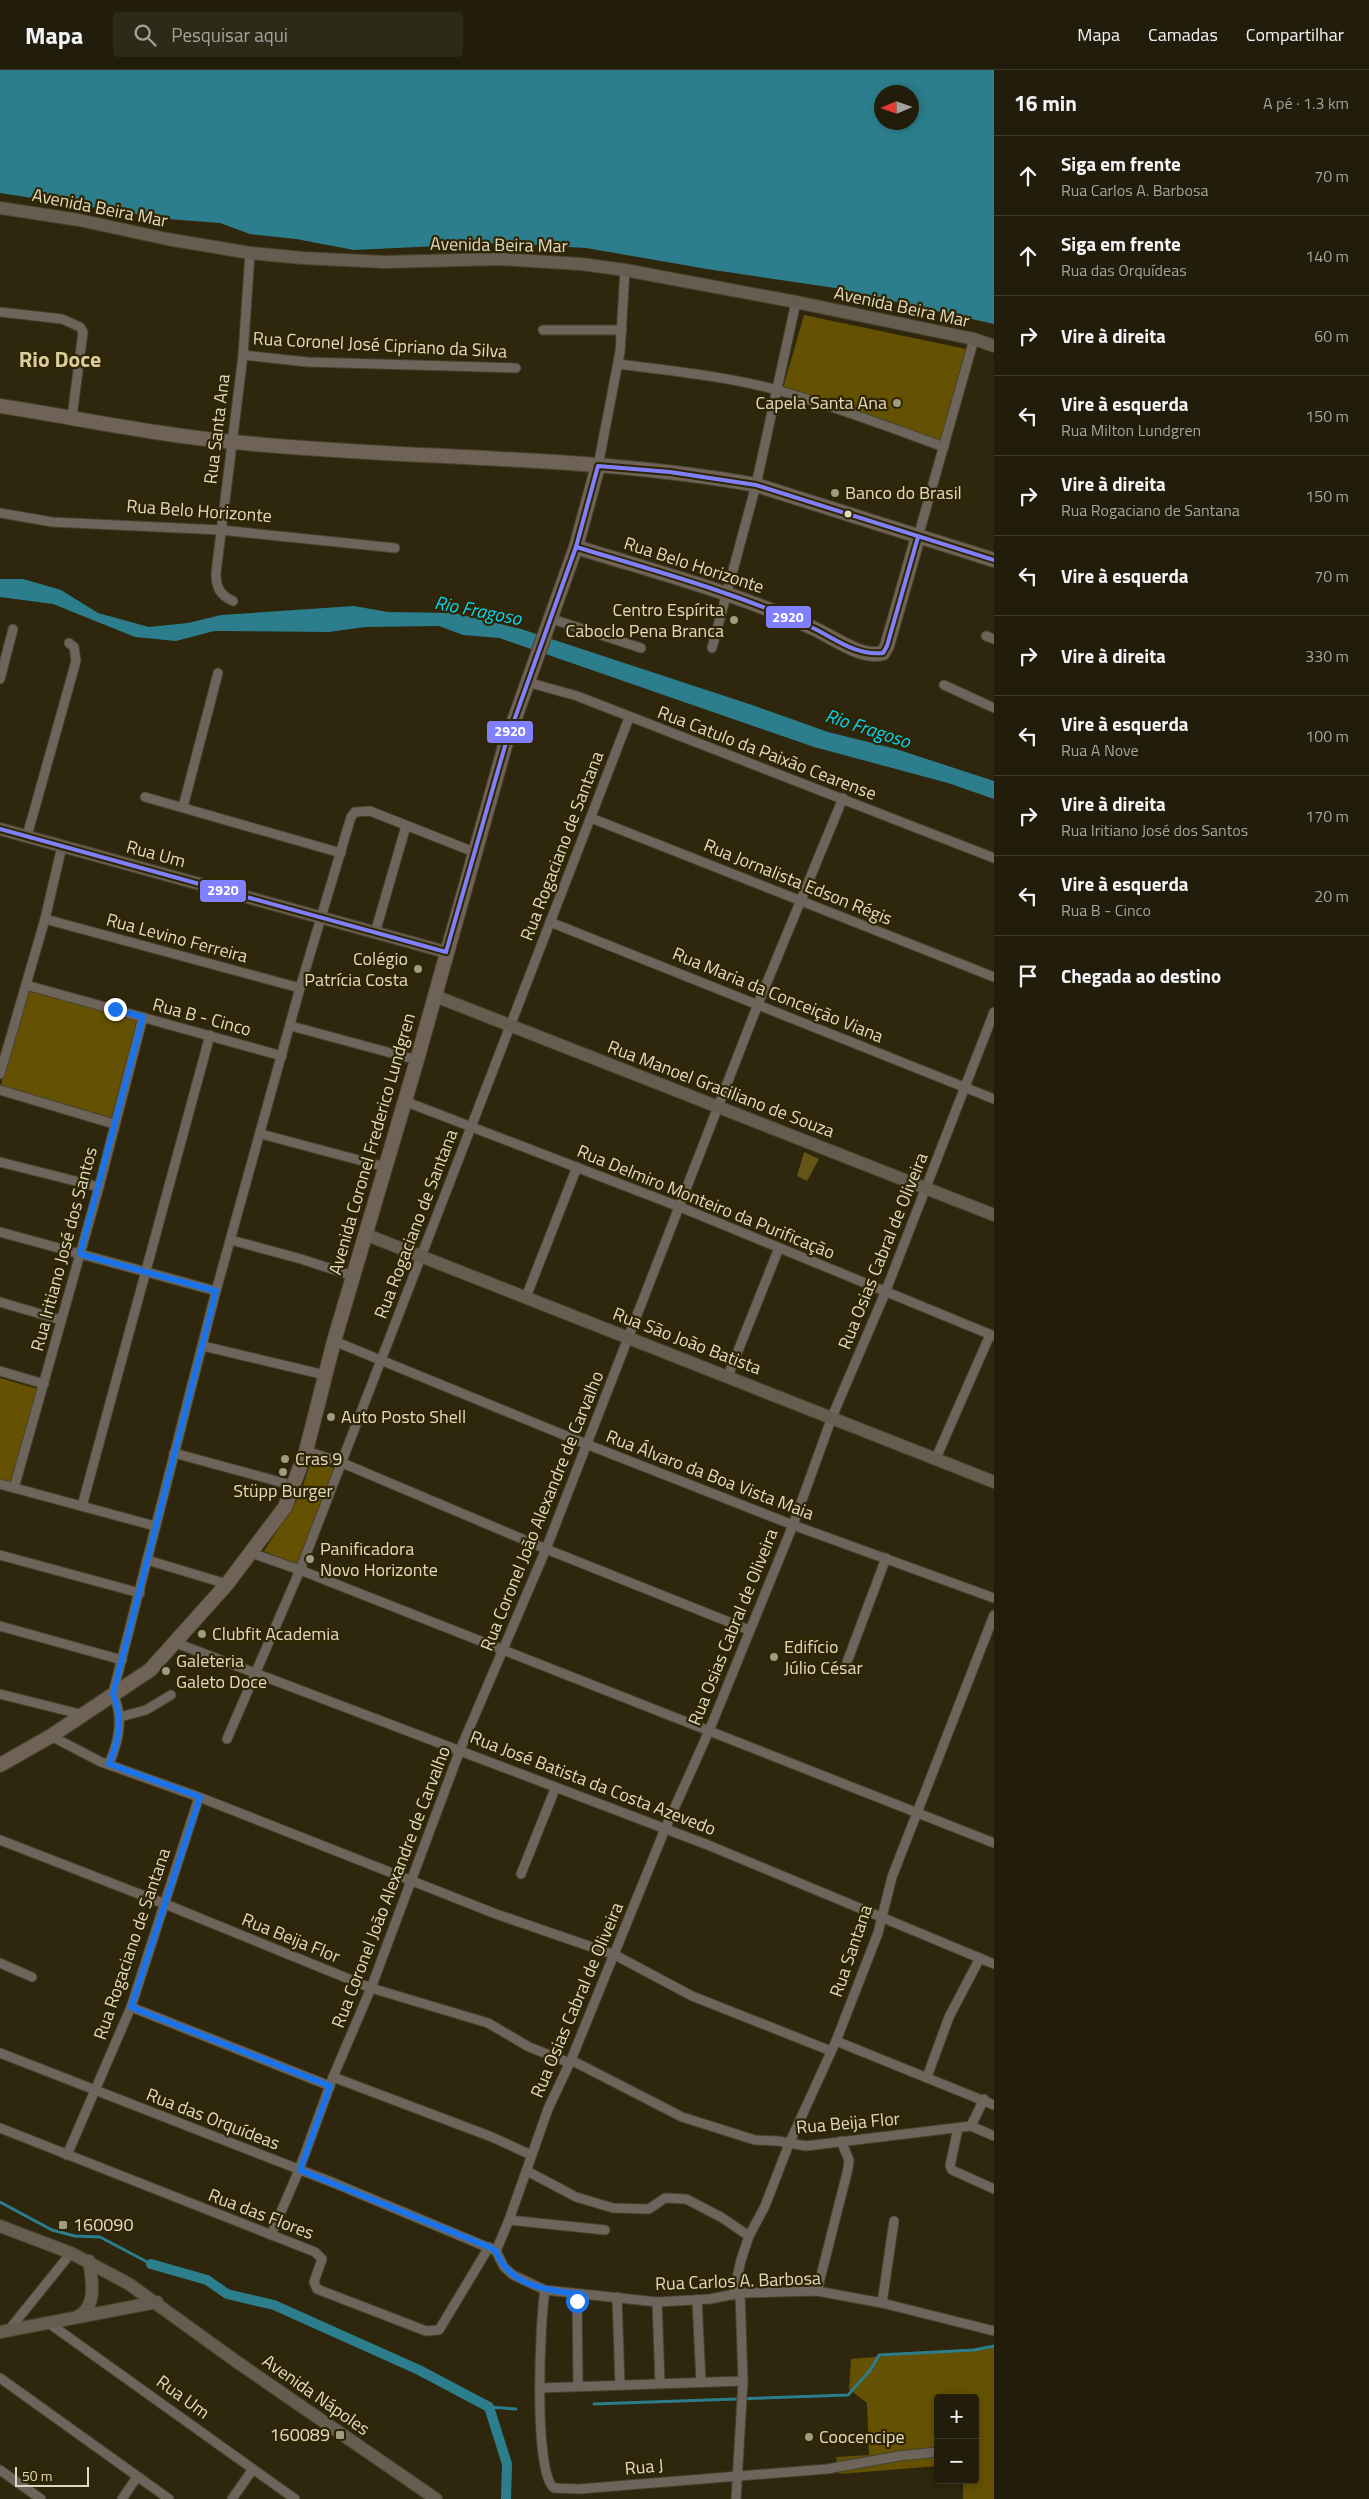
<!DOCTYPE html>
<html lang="pt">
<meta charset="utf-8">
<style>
body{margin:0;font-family:"Titillium Web",sans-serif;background:#2e2a18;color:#f1f3f6}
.controls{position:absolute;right:15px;bottom:15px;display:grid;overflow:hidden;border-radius:5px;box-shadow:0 2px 8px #0003}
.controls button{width:45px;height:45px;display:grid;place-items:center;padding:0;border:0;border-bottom:1px solid #3f3b2b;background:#221d0a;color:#f1f3f6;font:25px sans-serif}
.compass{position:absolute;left:874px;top:15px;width:45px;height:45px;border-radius:50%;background:#221d0a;box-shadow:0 2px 8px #0003;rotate:268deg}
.scale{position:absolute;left:15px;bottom:12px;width:74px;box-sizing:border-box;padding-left:5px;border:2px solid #e0d9c2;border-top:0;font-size:14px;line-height:18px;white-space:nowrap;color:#e0d9c2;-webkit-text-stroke:4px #2f2503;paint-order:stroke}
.stop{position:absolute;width:15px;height:15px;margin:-11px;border:4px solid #1a73e8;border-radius:50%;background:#fff}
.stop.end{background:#1a73e8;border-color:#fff;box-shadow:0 1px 5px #0008}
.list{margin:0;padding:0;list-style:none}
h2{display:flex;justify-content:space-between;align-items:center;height:65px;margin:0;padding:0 20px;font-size:21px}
h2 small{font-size:16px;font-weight:400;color:#a2a29c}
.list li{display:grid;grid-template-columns:32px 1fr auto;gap:15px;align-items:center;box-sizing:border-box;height:80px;padding:0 20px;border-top:1px solid #3f3b2b}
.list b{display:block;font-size:19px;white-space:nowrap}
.list p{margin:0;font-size:16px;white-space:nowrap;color:#a2a29c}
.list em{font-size:16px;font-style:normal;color:#a2a29c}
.icon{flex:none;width:28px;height:28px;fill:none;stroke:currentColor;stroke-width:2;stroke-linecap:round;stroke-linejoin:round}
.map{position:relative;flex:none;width:994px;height:2429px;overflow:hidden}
header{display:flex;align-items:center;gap:30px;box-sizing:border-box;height:70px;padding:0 25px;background:#221d0a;border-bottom:1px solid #3f3b2b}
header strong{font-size:24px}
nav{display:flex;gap:28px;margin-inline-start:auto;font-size:18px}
.search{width:350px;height:45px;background:#2e2a18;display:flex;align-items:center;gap:12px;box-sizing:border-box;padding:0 18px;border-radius:5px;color:#a2a29c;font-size:19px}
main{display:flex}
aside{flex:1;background:#221d0a}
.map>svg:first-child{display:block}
.green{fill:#645102}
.forest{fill:#645416}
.water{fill:#2c7e8c;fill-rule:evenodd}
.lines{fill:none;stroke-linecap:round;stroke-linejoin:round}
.stream{stroke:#2c7e8c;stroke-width:3}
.canal{stroke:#2c7e8c;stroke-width:10}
.street-casing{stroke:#48422c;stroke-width:11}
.secondary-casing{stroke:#48422c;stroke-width:14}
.primary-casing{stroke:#48422c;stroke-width:16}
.street{stroke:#6d655c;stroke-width:9}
.secondary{stroke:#655d4f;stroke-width:12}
.primary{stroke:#6e6356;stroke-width:14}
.bus-1-casing{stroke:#2f2503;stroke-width:8}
.bus-1{stroke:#8080ff;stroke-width:4}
.route{stroke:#1a73e8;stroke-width:6}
.poi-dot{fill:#a29b83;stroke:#2f2503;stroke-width:2}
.bus-dot{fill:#e0d9c2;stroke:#2f2503;stroke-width:2}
.labels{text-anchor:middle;stroke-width:4.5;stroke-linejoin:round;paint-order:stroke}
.street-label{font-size:18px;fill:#e0d9c2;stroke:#2f2503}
.poi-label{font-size:18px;fill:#e0d9c2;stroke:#2f2503;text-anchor:start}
.water-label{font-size:19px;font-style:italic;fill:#09d5f5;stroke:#2f2503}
.district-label{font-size:22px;font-weight:bold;fill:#dacc9d;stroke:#2f2503}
.line-badge{stroke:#2f2503;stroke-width:2}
.badge-label{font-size:14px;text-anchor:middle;font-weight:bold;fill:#fff}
</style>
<header>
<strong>Mapa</strong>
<div class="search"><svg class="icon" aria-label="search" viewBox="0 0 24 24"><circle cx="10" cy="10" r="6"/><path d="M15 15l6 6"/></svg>Pesquisar aqui</div>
<nav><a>Mapa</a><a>Camadas</a><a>Compartilhar</a></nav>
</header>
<main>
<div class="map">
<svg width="994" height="2429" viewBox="0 0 994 2429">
<rect width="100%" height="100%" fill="#2e270d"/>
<g class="green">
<polygon points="804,245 966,279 941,371 783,318"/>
<polygon points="25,919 137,950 111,1049 0,1019"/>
<polygon points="0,1308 38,1319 11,1414 0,1411"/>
<polygon points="311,1391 343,1401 304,1498 264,1481 300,1425"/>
<polygon points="994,2277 994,2429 963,2429 963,2410 975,2410 975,2328 938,2328 938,2396 839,2404 836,2387 869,2385 867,2333 849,2319 851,2289"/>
</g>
<polygon class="forest" points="804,1082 819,1089 807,1111 797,1106"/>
<g class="water">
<path d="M0,0H994V254L835,218L707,199L586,178L501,173L354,180L296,169L250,164L220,153L168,149L0,123ZM882,22H912V52H882Z"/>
<polygon points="0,509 23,509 61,520 98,543 149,557 188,553 221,545 354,536 388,542 454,543 521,559 752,635 828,662 896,679 994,711 994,729 948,713 814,677 499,568 463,565 439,556 365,557 329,562 214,561 176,571 135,567 53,534 0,527"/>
</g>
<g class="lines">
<g class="stream">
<polyline points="0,2132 52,2160 75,2166 100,2167 151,2194"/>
<polyline points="594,2334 848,2325 871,2299 879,2285 974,2280 994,2276"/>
<polyline points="489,2337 516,2339"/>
</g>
<polyline class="canal" points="151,2194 207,2210 227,2224 274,2235 419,2300 489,2337 507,2394 506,2429"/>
<defs>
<g id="street">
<polyline points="0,242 62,249 80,257 83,262 72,347"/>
<polyline points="543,260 622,260"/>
<polyline points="243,285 307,292 516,298"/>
<path d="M618,294C671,301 725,306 777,320C834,336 889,357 944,377"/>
<polyline points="598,396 620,282 625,200"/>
<polyline points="0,443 52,452 221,460 395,478"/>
<polyline points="918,467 974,269"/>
<path d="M233,531C220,525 216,518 216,503L243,285L250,183"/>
<polyline points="549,548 641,578"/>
<polyline points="986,566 994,569"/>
<polyline points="712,578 756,415 796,232"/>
<polyline points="0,609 13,559"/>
<polyline points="527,612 577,626 994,788"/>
<polyline points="944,615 994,638"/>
<polyline points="145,727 341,783"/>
<polyline points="183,737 218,603"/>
<polyline points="591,748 994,907"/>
<polyline points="27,766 76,591 74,577 69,573"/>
<polyline points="45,849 300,918"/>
<polyline points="550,852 994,1029"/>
<polyline points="375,863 406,756"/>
<polyline points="26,915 282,986"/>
<polyline points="291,956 417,990"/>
<polyline points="0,1004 45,849 62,776"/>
<polyline points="0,1020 114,1054"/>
<polyline points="404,1031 680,1137 994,1266"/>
<polyline points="261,1064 385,1097"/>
<polyline points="0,1092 99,1117"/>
<polyline points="0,1162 216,1221"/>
<polyline points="231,1170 301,1189 353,1206"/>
<polyline points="526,1227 577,1097"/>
<polyline points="0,1232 61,1250"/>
<polyline points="334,1271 586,1374 793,1455 994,1528"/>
<polyline points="203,1276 325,1305"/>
<polyline points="0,1301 44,1314"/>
<polyline points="728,1306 779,1178"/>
<polyline points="306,1381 340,1392 546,1479 749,1560"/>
<polyline points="174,1383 295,1416"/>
<polyline points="936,1388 990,1265"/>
<polyline points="0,1414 155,1456"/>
<polyline points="14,1418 99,1117 143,947"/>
<polyline points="82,1436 210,965"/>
<polyline points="251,1483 300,1500 994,1773"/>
<polyline points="0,1485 140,1523"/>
<polyline points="147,1490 227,1514"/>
<polyline points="0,1556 122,1590"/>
<polyline points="176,1573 708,1775 994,1894"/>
<polyline points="847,1592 886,1488"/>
<polyline points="0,1624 80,1644"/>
<polyline points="120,1647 146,1640 171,1625"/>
<polyline points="51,1666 101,1692 199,1727 496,1844 615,1885 692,1926 831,1981"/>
<polyline points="227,1669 300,1500 629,648"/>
<path d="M109,1694C119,1670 124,1649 113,1623L216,1221L300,918L351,747L355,742L370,741L474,782"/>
<polyline points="0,1770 165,1834 371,1918 488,1953 529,1977 570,1993"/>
<polyline points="521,1804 555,1719"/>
<polyline points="0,1893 32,1907"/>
<polyline points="131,1937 330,2016"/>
<polyline points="836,1971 994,2035"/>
<polyline points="0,1983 334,2113 494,2180"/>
<polyline points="571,1990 682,2047 755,2070 778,2071 806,2076 971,2056 994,2066"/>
<polyline points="333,2007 492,2067 531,2085"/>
<polyline points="927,2007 949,1947 980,1888"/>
<polyline points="971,2056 984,2029"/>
<polyline points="0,2058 315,2182 322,2189 314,2212 317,2219 426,2261 439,2260 489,2177"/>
<polyline points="958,2058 950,2096 952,2100 994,2119"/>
<polyline points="67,2085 131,1937 199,1727"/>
<polyline points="527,2101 576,2127 613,2138 649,2139 665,2128 686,2129 721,2147 749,2166"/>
<polyline points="509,2150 605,2160"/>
<polyline points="271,2165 299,2100 333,2007 371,1918 460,1680 546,1479 758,934 843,728"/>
<polyline points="496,2181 509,2150 548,2039 571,1990 665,1759 709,1661 793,1455 832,1347 885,1223 994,942"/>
<polyline points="496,2181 504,2197 513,2205 545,2220 657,2232 710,2229 740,2223 817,2221 882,2233 994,2261"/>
<path d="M545,2220C540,2249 533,2402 554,2418L579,2419L827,2399L899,2386L938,2382"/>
<polyline points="817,2221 848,2099 849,2090 841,2071"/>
<polyline points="577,2224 578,2315"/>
<polyline points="733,2225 741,2190 749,2166 765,2136 789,2074 836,1971 878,1863 892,1807 994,1545"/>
<polyline points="617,2227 620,2315"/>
<polyline points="697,2230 701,2311"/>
<polyline points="657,2232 660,2313"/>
<polyline points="882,2233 894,2151"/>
<polyline points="50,2254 295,2429"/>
<polyline points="8,2261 71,2183"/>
<polyline points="0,2308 169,2429"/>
<polyline points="541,2318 743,2311"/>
<polyline points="0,2400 41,2429"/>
<polyline points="122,2429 137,2407"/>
<polyline points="232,2429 253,2399"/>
<polyline points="736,2429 743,2311 740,2223"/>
</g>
<g id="secondary">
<polyline points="0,138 79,150 167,169 250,183 303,188 385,192 499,189 581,194 625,200 796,232 974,269 994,276"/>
<polyline points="0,759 446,882"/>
<polyline points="435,926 994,1145"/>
<polyline points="367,1165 994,1412"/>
<polyline points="0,2156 71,2183 129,2214 237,2292 436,2429"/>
<path d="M77,2247C98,2237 92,2210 89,2191"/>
<polyline points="0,2262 157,2232"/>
</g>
<g id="primary">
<path d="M0,336C77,348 157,365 234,372C408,390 584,384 756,415L994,490"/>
<path d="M576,477C656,502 737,523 813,558C833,567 861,589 883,583L887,576L918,467"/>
<polyline points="0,1695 51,1666 150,1600 227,1514 285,1437 306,1381 334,1271 417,990 505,676 576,477 598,396"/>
</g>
</defs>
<use href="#street" class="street-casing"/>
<use href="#secondary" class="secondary-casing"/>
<use href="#primary" class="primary-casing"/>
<use href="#street" class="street"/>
<use href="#secondary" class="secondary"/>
<use href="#primary" class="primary"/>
<defs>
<g id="bus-1">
<path d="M576,477C656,501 737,523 813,558C836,569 856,586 883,583L887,576L918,467"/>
<polyline points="0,759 446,882"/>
<polyline points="446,882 505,676 576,477 598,396 670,402 756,415 994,490"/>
</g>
</defs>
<use href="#bus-1" class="bus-1-casing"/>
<use href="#bus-1" class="bus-1"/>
</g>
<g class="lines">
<path class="route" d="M115,939L143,947L80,1184L216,1221L113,1624C123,1649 119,1670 109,1694L200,1727L131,1937L330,2016L300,2100L489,2177L496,2181C508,2215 546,2220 577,2224V2231"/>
</g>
<g class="poi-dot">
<circle cx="897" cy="333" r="5"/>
<circle cx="835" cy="423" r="5"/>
<circle cx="734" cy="550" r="5"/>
<circle cx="418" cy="899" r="5"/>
<circle cx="331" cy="1347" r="5"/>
<circle cx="285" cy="1389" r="5"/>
<circle cx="283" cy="1402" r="5"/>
<circle cx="310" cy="1489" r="5"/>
<circle cx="202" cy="1564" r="5"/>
<circle cx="774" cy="1587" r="5"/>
<circle cx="166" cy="1601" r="5"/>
<rect x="58" y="2150" width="10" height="10" rx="2.5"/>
<rect x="335" y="2360" width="10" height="10" rx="2.5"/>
<circle cx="809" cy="2367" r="5"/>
</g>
<circle class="bus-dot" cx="848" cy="444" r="4.5"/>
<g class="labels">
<g class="street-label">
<text transform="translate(100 138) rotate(11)" y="6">Avenida Beira Mar</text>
<text transform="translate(499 175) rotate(1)" y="6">Avenida Beira Mar</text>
<text transform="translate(902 237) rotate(12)" y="6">Avenida Beira Mar</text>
<text transform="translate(380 275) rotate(3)" y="6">Rua Coronel José Cipriano da Silva</text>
<text transform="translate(217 359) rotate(-83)" y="6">Rua Santa Ana</text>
<text transform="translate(199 441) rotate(4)" y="6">Rua Belo Horizonte</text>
<text transform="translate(694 495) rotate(18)" y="6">Rua Belo Horizonte</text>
<text transform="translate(767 683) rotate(21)" y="6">Rua Catulo da Paixão Cearense</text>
<text transform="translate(562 776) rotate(-69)" y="6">Rua Rogaciano de Santana</text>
<text transform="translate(156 784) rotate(15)" y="6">Rua Um</text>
<text transform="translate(798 812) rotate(22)" y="6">Rua Jornalista Edson Régis</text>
<text transform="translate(177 868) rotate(15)" y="6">Rua Levino Ferreira</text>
<text transform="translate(778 925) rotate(22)" y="6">Rua Maria da Conceição Viana</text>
<text transform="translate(202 947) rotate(15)" y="6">Rua B - Cinco</text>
<text transform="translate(721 1019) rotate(21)" y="6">Rua Manoel Graciliano de Souza</text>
<text transform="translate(372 1074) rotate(-74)" y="6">Avenida Coronel Frederico Lundgren</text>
<text transform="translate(706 1132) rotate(22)" y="6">Rua Delmiro Monteiro da Purificação</text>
<text transform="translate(416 1154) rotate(-69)" y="6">Rua Rogaciano de Santana</text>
<text transform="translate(64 1179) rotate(-75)" y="6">Rua Iritiano José dos Santos</text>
<text transform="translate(883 1181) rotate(-68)" y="6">Rua Osias Cabral de Oliveira</text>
<text transform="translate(687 1271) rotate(21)" y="6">Rua São João Batista</text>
<text transform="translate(710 1405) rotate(21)" y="6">Rua Álvaro da Boa Vista Maia</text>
<text transform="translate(542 1441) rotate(-68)" y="6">Rua Coronel João Alexandre de Carvalho</text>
<text transform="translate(733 1557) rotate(-68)" y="6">Rua Osias Cabral de Oliveira</text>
<text transform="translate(593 1713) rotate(21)" y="6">Rua José Batista da Costa Azevedo</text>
<text transform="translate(391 1817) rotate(-69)" y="6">Rua Coronel João Alexandre de Carvalho</text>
<text transform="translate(291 1868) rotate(22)" y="6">Rua Beija Flor</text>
<text transform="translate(132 1874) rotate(-71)" y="6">Rua Rogaciano de Santana</text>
<text transform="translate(851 1881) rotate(-71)" y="6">Rua Santana</text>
<text transform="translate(577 1930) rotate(-67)" y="6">Rua Osias Cabral de Oliveira</text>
<text transform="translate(213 2049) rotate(21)" y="6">Rua das Orquídeas</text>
<text transform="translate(848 2053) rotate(-5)" y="6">Rua Beija Flor</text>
<text transform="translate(261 2144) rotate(21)" y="6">Rua das Flores</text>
<text transform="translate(738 2211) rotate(-2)" y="6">Rua Carlos A. Barbosa</text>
<text transform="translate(316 2325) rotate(35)" y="6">Avenida Nápoles</text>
<text transform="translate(183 2327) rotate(36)" y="6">Rua Um</text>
<text transform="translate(644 2397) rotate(-5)" y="6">Rua J</text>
</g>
<g class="poi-label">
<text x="887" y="339" text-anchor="end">Capela Santa Ana</text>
<text x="845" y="429">Banco do Brasil</text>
<text x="724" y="546" text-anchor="end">Centro Espírita<tspan x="724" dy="21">Caboclo Pena Branca</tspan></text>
<text x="408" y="895" text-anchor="end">Colégio<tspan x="408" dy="21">Patrícia Costa</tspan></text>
<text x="341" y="1353">Auto Posto Shell</text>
<text x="295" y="1395">Cras 9</text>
<text x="283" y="1427" text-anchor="middle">Stüpp Burger</text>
<text x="320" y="1485">Panificadora<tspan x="320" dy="21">Novo Horizonte</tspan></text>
<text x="212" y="1570">Clubfit Academia</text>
<text x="784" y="1583">Edifício<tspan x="784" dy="21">Júlio César</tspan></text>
<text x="176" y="1597">Galeteria<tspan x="176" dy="21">Galeto Doce</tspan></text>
<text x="73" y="2161">160090</text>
<text x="330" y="2371" text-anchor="end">160089</text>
<text x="819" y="2373">Coocencipe</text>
</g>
<g class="water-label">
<text transform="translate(478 540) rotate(11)" y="7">Rio Fragoso</text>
<text transform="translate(868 658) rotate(18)" y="7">Rio Fragoso</text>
</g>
<g class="district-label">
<text x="60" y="297">Rio Doce</text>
</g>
</g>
<g class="line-badge">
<rect x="765" y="535" width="47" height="24" rx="5" fill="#8080ff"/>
<rect x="486" y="650" width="48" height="24" rx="5" fill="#8080ff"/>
<rect x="199" y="809" width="48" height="24" rx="5" fill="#8080ff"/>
</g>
<g class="badge-label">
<text x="788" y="552">2920</text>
<text x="510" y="666">2920</text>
<text x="223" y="825">2920</text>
</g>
</svg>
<div class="controls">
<button>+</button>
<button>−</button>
</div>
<svg class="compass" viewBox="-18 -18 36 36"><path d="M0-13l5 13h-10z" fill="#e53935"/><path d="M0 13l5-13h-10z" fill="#a2a29c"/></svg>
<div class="scale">50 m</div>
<div class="stop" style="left:577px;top:2231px"></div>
<div class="stop end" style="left:115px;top:939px"></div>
</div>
<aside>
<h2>16 min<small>A pé · 1.3 km</small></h2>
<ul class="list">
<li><svg class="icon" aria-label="ahead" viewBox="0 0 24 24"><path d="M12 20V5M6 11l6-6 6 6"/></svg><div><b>Siga em frente</b><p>Rua Carlos A. Barbosa</p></div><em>70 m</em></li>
<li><svg class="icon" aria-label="ahead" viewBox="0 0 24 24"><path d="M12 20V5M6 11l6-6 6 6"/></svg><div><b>Siga em frente</b><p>Rua das Orquídeas</p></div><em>140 m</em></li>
<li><svg class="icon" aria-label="right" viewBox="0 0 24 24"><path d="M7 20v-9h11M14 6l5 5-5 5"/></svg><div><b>Vire à direita</b></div><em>60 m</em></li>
<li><svg class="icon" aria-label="left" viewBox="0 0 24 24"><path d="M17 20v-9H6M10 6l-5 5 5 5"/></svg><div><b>Vire à esquerda</b><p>Rua Milton Lundgren</p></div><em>150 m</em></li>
<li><svg class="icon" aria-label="right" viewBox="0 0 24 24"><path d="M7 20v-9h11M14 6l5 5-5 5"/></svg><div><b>Vire à direita</b><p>Rua Rogaciano de Santana</p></div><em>150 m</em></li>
<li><svg class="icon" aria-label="left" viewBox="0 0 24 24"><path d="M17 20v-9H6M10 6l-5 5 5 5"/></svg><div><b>Vire à esquerda</b></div><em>70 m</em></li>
<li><svg class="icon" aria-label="right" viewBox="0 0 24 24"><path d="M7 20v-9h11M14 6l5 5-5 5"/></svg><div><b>Vire à direita</b></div><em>330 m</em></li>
<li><svg class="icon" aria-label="left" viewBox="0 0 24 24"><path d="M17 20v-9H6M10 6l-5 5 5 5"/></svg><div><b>Vire à esquerda</b><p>Rua A Nove</p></div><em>100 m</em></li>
<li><svg class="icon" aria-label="right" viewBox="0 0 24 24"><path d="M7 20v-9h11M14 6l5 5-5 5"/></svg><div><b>Vire à direita</b><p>Rua Iritiano José dos Santos</p></div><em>170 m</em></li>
<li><svg class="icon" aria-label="left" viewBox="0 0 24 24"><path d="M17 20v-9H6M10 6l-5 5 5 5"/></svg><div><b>Vire à esquerda</b><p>Rua B - Cinco</p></div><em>20 m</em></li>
<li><svg class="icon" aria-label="arrive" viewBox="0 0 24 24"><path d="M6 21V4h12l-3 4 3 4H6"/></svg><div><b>Chegada ao destino</b></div></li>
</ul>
</aside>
</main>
